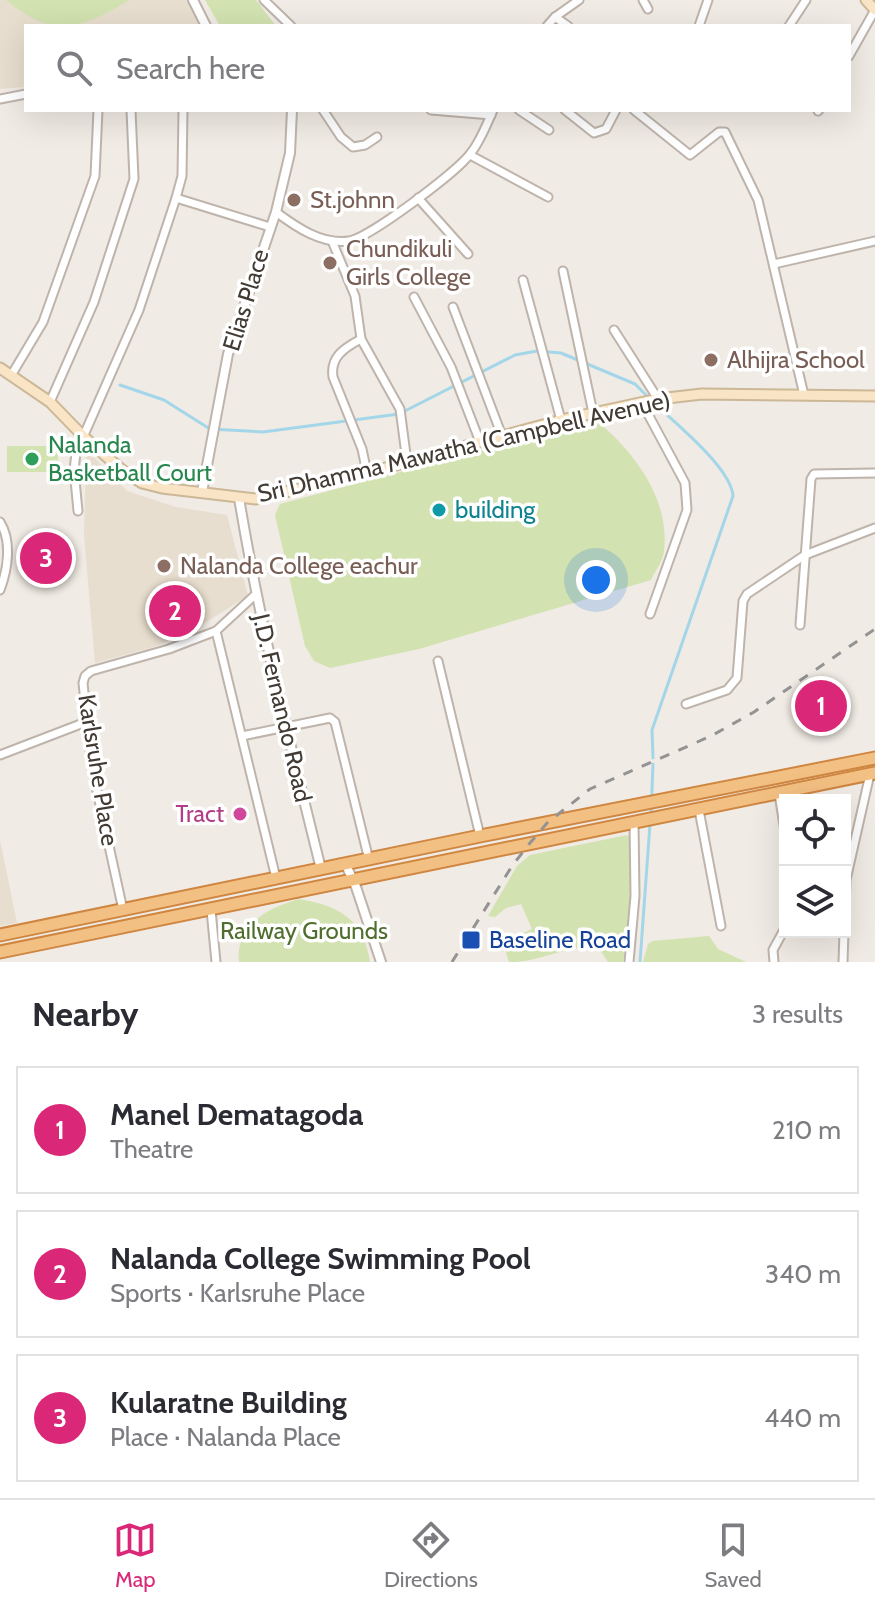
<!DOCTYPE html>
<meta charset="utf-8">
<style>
body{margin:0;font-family:Cabin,sans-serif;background:#f2f2f3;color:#2b2b33}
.controls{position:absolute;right:24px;bottom:24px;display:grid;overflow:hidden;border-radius:0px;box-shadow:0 8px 32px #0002}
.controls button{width:72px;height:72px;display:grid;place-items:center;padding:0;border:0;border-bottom:2px solid #e1e1e2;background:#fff;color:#2b2b33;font:40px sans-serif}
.you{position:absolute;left:596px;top:580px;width:28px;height:28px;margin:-20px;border:6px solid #fff;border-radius:50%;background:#1a73e8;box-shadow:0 0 0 12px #1a73e833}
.badge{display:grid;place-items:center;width:52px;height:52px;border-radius:50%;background:#db2777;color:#fff;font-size:26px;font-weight:700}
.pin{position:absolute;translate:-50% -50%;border:4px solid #fff;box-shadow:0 2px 8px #0006}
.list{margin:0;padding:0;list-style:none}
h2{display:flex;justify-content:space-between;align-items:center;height:104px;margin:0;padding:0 32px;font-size:34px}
h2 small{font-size:26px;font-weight:400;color:#7c7c81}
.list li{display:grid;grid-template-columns:52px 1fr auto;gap:24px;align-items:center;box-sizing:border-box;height:128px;margin:0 16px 16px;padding:0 16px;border:2px solid #e1e1e2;border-radius:0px}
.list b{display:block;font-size:30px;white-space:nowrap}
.list p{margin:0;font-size:26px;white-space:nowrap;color:#7c7c81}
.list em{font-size:26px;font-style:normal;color:#7c7c81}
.icon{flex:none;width:44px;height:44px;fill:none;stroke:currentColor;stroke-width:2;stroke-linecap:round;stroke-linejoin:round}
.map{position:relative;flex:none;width:875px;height:962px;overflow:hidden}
.search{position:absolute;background:#fff;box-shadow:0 8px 32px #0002;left:24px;right:24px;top:24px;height:88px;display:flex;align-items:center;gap:20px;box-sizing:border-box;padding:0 28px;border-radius:0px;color:#7c7c81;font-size:30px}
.sheet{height:536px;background:#fff}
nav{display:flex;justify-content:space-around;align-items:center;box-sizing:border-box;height:112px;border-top:2px solid #e1e1e2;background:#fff;font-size:22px;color:#7c7c81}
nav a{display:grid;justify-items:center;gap:4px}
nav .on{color:#db2777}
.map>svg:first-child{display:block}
.education{fill:#e8decf}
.green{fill:#d2e2b0}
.water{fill:#a4d6e9}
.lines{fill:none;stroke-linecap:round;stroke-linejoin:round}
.stream{stroke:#a4d6e9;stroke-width:3}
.minor-casing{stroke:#beb4ab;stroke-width:11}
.tertiary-casing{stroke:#beb4ab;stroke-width:12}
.secondary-casing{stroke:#ccb797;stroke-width:13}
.trunk-casing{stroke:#cf8640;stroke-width:15}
.minor{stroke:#fff;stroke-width:7}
.tertiary{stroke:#fff;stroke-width:8}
.secondary{stroke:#f9e5c5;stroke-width:9}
.trunk{stroke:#f3c083;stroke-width:11}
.rail{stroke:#939393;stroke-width:3;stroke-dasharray:10 10;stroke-linecap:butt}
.education-dot{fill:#8d6e63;stroke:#fff;stroke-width:3}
.leisure-dot{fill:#2e9e5b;stroke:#fff;stroke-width:3}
.culture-dot{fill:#0f9aa8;stroke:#fff;stroke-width:3}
.hotel-dot{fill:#d1479c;stroke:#fff;stroke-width:3}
.transit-dot{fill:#1a4fb4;stroke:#fff;stroke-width:3}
.labels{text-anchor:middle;stroke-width:7;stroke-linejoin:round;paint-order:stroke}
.education-label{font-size:24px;fill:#785e54;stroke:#fff;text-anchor:start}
.street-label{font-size:24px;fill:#423b34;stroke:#fff}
.leisure-label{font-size:24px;fill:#27864d;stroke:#fff;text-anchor:start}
.culture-label{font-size:24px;fill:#0d838f;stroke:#fff;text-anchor:start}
.hotel-label{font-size:24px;fill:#b23c85;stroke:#fff;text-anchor:end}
.park-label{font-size:24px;fill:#4f6e2e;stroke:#fff}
.transit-label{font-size:24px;fill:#164399;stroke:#fff;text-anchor:start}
</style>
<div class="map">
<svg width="875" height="962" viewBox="0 0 875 962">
<rect width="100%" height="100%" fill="#f0ebe4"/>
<g class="education">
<polygon points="0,0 192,0 204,26 26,26 26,87 0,89"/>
<polygon points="86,449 127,491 176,507 227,515 248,596 203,624 157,646 95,663 84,536"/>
<polygon points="0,840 17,923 0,926"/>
</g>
<g class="green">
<path d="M6,0H130C80,29 54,40 6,0Z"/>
<polygon points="205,0 256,0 276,26 220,26"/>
<path d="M596,420C634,452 670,498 664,551C663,561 655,571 651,580L419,649L330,668L314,661L305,646L275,515L280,504Z"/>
<rect x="7" y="446" width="51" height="26"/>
<path d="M627,835L631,838C637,878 629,922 623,962H608L598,947C568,944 542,962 509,962L504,946L511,939L532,929L521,904L506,908L495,917L488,916L517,866L530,855Z"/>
<path d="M299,899C340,906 363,919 370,962H239C235,924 268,908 299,899Z"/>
<polygon points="709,936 718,949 746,962 643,962 648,944 653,941"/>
</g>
<polygon class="water" points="182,590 192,625 168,632 158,597"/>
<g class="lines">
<g class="stream">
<polyline points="120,385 164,400 210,429 263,432 399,414 515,355 537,351 561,353 635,384 650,399"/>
<path d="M653,758L652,730L733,496C731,468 676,424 655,404"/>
<polyline points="651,816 653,764"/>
<polyline points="640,962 650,824"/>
</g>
<defs>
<g id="minor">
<polyline points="264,0 291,26"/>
<polyline points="643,0 648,9"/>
<polyline points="555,17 568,26"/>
<polyline points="547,26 555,17 579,0"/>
<polyline points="699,26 708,0"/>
<polyline points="789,26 806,0"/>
<polyline points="849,56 875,10"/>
<polyline points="0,99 26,94"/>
<polyline points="323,110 341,137 353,147 365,145 377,137"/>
<polyline points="431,110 491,115"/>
<polyline points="519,110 549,130"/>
<polyline points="565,110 594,133 606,129 616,110"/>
<polyline points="634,110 690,155 719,132 725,132 758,200 804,395"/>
<polyline points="818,111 819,110"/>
<polyline points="470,155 548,197"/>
<polyline points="176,198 270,227"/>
<polyline points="418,198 468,254"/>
<path d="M276,212C296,227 322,245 349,241C369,238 457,172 470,154C480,142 487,124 493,110"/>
<path d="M332,241L355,296L361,339C344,348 330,357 333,377L362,449L367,473"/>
<polyline points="774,264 875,241"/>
<polyline points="563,271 593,413"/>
<polyline points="523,280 561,420"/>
<polyline points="414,297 451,367 480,442"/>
<polyline points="453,307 502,436"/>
<polyline points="614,330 658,399"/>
<polyline points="361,339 400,409 407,462"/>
<polyline points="12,374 43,322 95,176 98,110"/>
<polyline points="50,402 94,302 134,179 131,110"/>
<polyline points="642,403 685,483 687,510 650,614"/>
<polyline points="78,511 74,470 76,453 139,310 176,198 182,176 183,110"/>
<path d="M0,522C12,541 8,569 0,590"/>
<polyline points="800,625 811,479 814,474 875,473"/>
<polyline points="216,631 276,878"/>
<polyline points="438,661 480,836"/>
<polyline points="686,704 727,690 737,678 743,601 747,594 805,555 875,528"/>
<polyline points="242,736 330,718 335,722 369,860"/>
<polyline points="0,755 86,722"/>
<polyline points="779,794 785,832"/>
<polyline points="699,810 721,926"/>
<polyline points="123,910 92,768 83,683 85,676 91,671 169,649 216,631 255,595"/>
<polyline points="211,910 216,962"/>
<polyline points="845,912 846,880 870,774"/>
<polyline points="629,962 635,896 634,822"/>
<polyline points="774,962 773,950 785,928"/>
<polyline points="843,962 844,932"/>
</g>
<g id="tertiary">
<polyline points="193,0 206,26"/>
<polyline points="202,492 228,354 276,212 290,153 292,110"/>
<path d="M239,498C260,625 290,744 321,869"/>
<polyline points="346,865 356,887 381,962"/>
</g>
<g id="secondary">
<polyline points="866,0 875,10"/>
<polyline points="0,368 50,402 84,437 122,470 142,483 162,488 256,499 367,473 561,420 658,399 702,394 875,396"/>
</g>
<g id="trunk">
<polyline points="0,935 480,836 875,758"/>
<polyline points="0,952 875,773"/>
</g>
</defs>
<use href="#minor" class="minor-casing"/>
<use href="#tertiary" class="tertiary-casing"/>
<use href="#secondary" class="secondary-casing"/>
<use href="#trunk" class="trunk-casing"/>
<use href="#minor" class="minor"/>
<use href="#tertiary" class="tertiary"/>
<use href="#secondary" class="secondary"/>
<use href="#trunk" class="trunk"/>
<polyline class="rail" points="452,962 512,866 530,843 547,823 590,789 711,736 754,712 875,629"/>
</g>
<g class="education-dot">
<circle cx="294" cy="200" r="8"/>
<circle cx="330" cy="263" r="8"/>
<circle cx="711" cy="360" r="8"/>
<circle cx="164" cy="566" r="8"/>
</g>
<circle class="leisure-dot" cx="32" cy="459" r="8"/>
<circle class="culture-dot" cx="439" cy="510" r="8"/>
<circle class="hotel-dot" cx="240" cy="814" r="8"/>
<rect class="transit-dot" x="461" y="930" width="20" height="20" rx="4"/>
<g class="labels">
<g class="education-label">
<text x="310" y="208">St.johnn</text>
<text x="346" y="257">Chundikuli<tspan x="346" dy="28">Girls College</tspan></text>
<text x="727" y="368">Alhijra School</text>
<text x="180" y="574">Nalanda College eachur</text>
</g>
<g class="street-label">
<text transform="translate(246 300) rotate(-73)" y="8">Elias Place</text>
<text transform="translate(464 447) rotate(-13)" y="8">Sri Dhamma Mawatha (Campbell Avenue)</text>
<text transform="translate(282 708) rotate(77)" y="8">J.D. Fernando Road</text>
<text transform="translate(98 770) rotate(81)" y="8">Karlsruhe Place</text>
</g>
<g class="leisure-label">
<text x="48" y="453">Nalanda<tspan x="48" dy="28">Basketball Court</tspan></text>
</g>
<g class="culture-label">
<text x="455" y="518">building</text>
</g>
<g class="hotel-label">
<text x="224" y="822">Tract</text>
</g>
<g class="park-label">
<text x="304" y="939">Railway Grounds</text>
</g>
<g class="transit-label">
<text x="489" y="948">Baseline Road</text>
</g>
</g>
</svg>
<div class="controls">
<button><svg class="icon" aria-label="locate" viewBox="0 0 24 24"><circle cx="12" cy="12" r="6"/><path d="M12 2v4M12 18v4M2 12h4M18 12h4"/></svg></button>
<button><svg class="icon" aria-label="layers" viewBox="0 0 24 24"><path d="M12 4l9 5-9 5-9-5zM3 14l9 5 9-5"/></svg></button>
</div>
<div class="you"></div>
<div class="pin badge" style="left:821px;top:706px">1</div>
<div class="pin badge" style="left:175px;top:611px">2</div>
<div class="pin badge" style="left:46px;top:558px">3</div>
<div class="search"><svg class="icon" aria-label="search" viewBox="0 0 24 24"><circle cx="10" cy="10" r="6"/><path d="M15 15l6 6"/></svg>Search here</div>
</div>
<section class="sheet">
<h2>Nearby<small>3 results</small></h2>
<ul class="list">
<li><span class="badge">1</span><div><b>Manel Dematagoda</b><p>Theatre</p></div><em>210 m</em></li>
<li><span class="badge">2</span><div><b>Nalanda College Swimming Pool</b><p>Sports · Karlsruhe Place</p></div><em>340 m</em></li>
<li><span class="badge">3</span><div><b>Kularatne Building</b><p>Place · Nalanda Place</p></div><em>440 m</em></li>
</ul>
</section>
<nav>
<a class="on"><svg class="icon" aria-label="map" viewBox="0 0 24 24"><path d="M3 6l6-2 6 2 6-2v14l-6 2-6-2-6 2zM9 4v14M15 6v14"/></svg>Map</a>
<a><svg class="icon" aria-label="directions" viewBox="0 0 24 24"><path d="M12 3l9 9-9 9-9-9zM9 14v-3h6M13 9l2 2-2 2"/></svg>Directions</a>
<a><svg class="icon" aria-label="saved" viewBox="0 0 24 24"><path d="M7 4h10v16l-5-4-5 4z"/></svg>Saved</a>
</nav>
